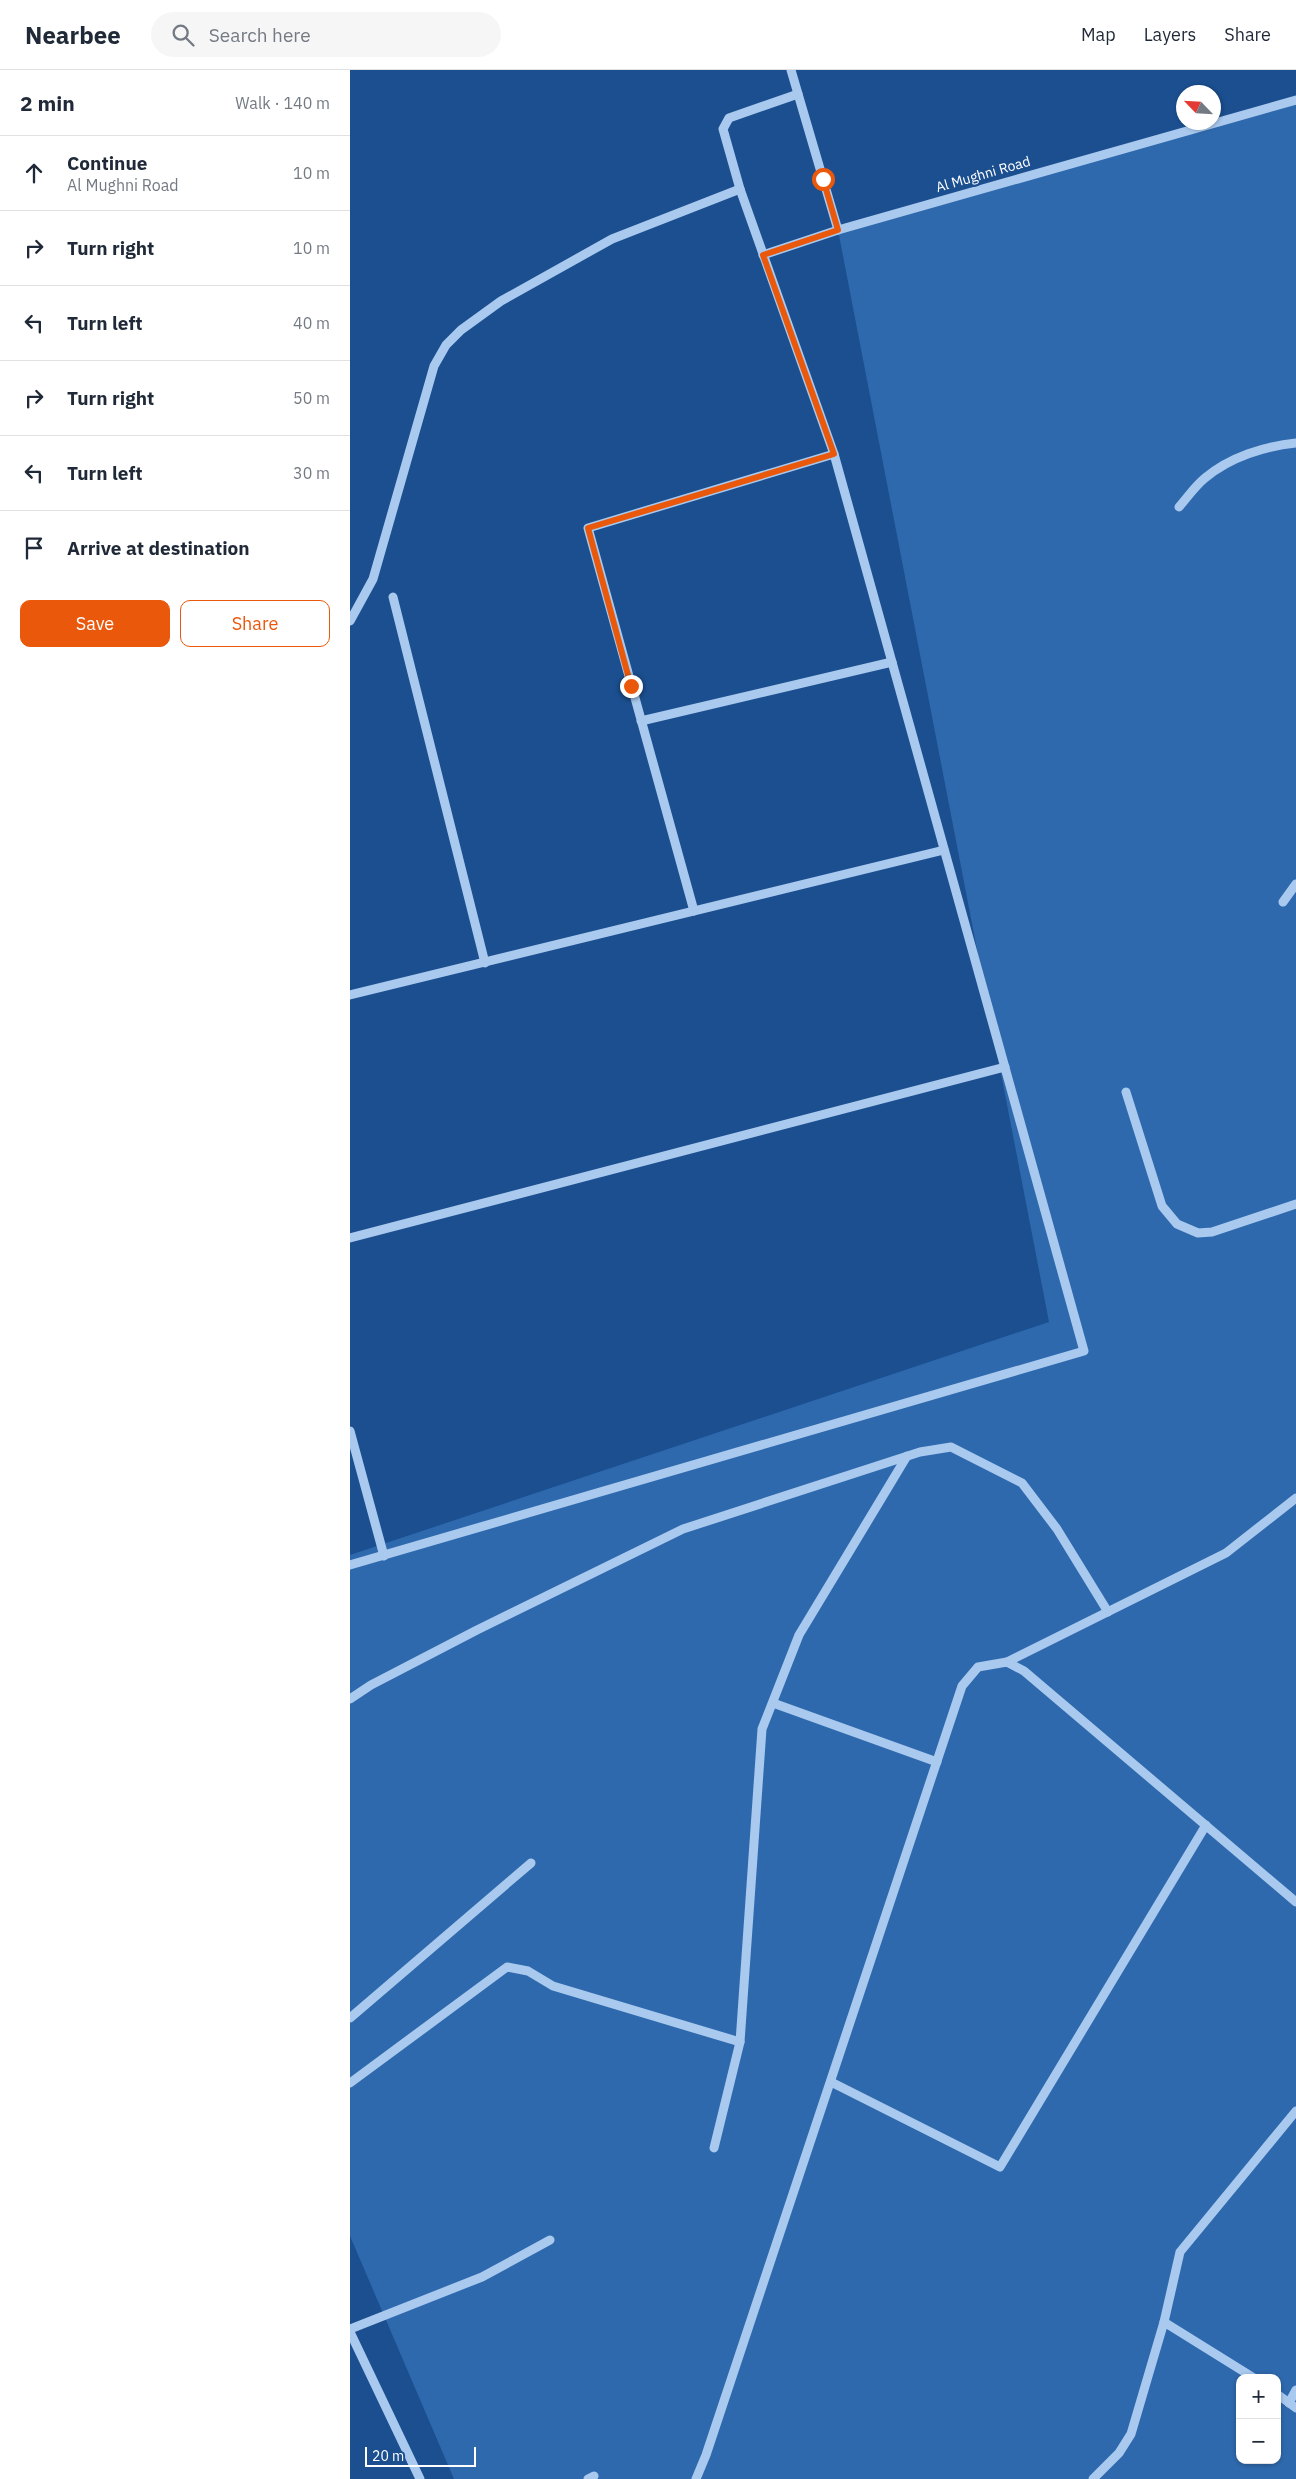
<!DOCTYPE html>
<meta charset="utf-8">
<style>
body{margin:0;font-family:"IBM Plex Sans",sans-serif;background:#f6f6f7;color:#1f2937}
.controls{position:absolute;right:15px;bottom:15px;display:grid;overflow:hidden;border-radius:10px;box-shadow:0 1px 4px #0004}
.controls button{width:45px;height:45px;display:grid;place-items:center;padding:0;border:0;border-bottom:1px solid #e0e1e3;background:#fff;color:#1f2937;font:25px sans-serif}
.compass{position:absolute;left:826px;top:15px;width:45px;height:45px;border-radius:50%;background:#fff;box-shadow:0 1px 4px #0004;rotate:295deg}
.scale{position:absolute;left:15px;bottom:12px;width:111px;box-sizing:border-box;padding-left:5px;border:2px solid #fff;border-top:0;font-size:14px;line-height:18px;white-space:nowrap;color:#fff;-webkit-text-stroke:4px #1b4f8f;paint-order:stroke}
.stop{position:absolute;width:15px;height:15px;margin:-11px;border:4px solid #ea580c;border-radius:50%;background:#fff}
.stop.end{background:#ea580c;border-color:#fff;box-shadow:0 1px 5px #0008}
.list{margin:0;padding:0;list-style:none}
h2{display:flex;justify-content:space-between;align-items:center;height:65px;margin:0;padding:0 20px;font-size:21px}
h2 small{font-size:16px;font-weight:400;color:#747a83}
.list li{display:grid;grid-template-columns:32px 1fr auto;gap:15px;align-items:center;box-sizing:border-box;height:75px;padding:0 20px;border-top:1px solid #e0e1e3}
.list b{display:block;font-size:19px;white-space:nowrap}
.list p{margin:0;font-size:16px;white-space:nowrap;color:#747a83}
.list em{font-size:16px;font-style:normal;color:#747a83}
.actions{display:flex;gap:10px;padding:15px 20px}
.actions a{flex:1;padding:11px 0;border:1px solid #ea580c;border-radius:10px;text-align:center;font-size:18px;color:#ea580c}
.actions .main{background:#ea580c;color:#fff}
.icon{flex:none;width:28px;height:28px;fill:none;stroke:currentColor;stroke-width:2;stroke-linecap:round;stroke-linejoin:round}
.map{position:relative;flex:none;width:946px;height:2409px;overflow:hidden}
header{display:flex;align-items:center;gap:30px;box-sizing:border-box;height:70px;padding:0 25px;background:#fff;border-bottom:1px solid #e0e1e3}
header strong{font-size:24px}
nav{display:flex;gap:28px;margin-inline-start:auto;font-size:18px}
.search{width:350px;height:45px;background:#f6f6f7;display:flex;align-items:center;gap:12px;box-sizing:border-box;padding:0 18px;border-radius:28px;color:#747a83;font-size:19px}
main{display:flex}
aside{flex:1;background:#fff}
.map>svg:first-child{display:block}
.green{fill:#2e69ad;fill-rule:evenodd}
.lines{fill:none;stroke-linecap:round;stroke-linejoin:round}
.minor{stroke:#a9c9ee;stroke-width:9}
.route{stroke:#ea580c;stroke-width:6}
.labels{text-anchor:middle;stroke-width:4.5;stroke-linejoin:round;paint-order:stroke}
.street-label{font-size:14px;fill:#fff;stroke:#1b4f8f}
</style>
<header>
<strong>Nearbee</strong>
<div class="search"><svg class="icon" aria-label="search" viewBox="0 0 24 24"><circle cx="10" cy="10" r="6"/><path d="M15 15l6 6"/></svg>Search here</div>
<nav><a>Map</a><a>Layers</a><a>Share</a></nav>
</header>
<main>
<aside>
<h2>2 min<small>Walk · 140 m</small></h2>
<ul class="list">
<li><svg class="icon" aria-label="ahead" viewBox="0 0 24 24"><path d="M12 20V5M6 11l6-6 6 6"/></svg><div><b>Continue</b><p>Al Mughni Road</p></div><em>10 m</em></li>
<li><svg class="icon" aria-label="right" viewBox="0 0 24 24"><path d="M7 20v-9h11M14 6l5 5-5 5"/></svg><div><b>Turn right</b></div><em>10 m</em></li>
<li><svg class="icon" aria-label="left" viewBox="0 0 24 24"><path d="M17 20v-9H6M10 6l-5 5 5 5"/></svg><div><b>Turn left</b></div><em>40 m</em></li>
<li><svg class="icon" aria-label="right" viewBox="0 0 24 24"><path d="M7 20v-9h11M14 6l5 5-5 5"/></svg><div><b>Turn right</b></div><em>50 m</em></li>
<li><svg class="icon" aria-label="left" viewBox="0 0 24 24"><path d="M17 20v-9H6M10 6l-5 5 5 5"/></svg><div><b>Turn left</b></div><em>30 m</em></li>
<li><svg class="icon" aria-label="arrive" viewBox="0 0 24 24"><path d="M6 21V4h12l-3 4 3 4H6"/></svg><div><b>Arrive at destination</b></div></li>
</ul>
<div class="actions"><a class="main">Save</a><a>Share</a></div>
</aside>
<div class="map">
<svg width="946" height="2409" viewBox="0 0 946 2409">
<rect width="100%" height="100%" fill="#1b4f8f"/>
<path class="green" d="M946,28V2409H104L0,2166V1485L699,1252L488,160ZM890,2308H927V2390H890Z"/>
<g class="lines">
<g class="minor">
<polyline points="441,0 488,160 946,30"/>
<polyline points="413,185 488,160"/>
<path d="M829,437C837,428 845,416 855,408C880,387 915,376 946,373"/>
<polyline points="43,527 135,893"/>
<polyline points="0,551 23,509 84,296 96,275 111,260 151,231 262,169 390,119 373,59 379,48 448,24"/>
<polyline points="291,651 542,592"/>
<polyline points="933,832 946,814"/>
<polyline points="344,841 238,458 484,384"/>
<polyline points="0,925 594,780"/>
<polyline points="776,1022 812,1136 827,1154 848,1163 862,1162 946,1134"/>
<polyline points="0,1168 655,997"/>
<polyline points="0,1361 34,1486"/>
<polyline points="0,1495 734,1281 484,384 390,119"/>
<polyline points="657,1592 876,1483 946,1428"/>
<polyline points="0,1629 21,1615 127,1560 333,1459 570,1382 601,1377 672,1413 707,1459 758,1542"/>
<polyline points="423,1633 587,1692"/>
<polyline points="0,1948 181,1793"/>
<polyline points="481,2012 650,2097 856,1755"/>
<polyline points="0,2013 157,1897 178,1901 203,1916 390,1972"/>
<polyline points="364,2078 390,1972 412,1659 449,1565 557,1386"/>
<polyline points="814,2252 904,2308"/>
<polyline points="0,2259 132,2207 200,2170"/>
<polyline points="0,2262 70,2409"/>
<polyline points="927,2324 946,2338"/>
<polyline points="939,2333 946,2320"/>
<polyline points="238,2409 244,2406"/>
<polyline points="346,2409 356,2385 612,1616 628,1597 657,1592 674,1601 946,1832"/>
<polyline points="743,2409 769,2383 781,2364 814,2252 830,2182 946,2041"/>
</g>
</g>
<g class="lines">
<polyline class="route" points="281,616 238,458 484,384 413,185 488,160 473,109"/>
</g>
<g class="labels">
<g class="street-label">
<text transform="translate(633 104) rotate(-16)" y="5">Al Mughni Road</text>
</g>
</g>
</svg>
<div class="controls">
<button>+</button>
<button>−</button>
</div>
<svg class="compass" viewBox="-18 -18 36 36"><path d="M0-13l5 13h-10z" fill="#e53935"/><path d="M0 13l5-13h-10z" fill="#747a83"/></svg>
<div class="scale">20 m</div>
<div class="stop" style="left:473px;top:109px"></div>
<div class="stop end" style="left:281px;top:616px"></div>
</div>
</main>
